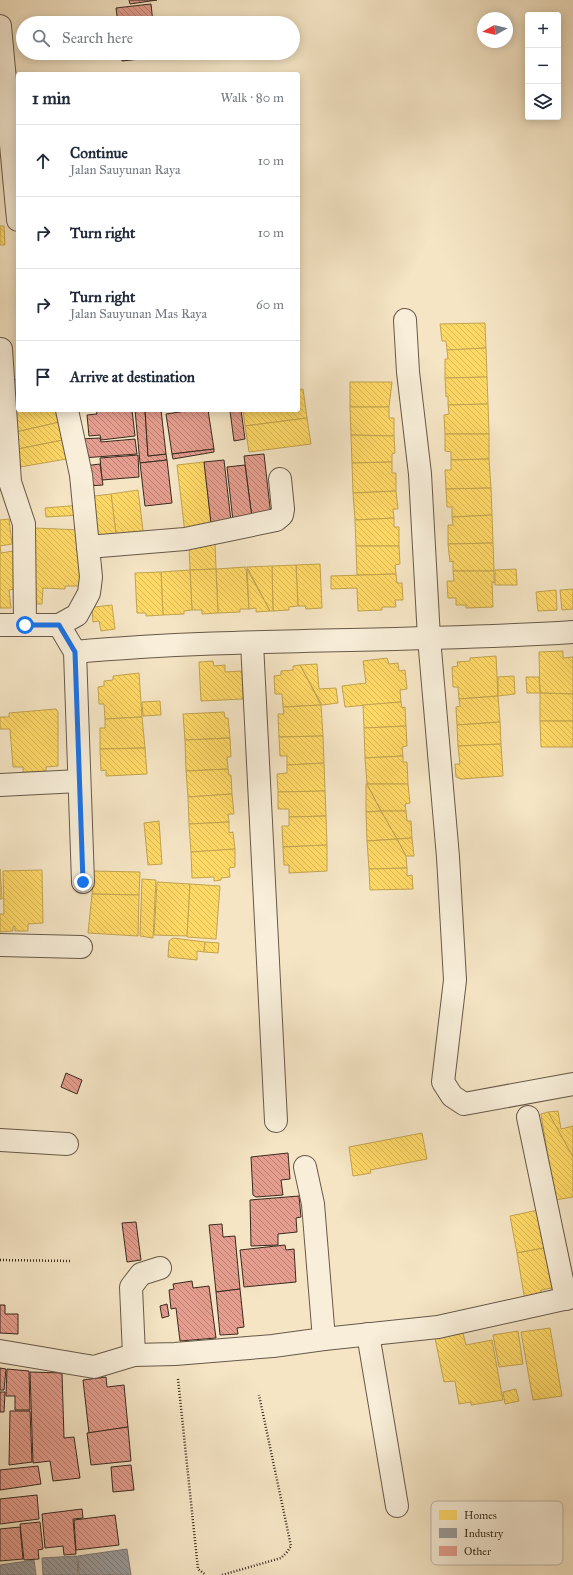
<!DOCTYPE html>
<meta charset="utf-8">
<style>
body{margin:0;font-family:"IM FELL Great Primer",serif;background:#f2f2f3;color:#1f2937}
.controls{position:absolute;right:12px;top:12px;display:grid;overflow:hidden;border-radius:4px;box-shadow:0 2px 10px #0003}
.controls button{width:36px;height:36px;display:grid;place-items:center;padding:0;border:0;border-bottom:1px solid #e0e1e3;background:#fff;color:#1f2937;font:20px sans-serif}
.compass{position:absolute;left:477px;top:12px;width:36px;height:36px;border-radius:50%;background:#fff;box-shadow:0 2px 10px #0003;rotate:262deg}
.stop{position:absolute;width:12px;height:12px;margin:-9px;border:3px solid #1a73e8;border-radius:50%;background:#fff}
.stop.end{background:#1a73e8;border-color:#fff;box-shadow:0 1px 4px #0008}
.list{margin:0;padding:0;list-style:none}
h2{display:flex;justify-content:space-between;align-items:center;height:52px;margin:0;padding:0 16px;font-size:17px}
h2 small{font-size:13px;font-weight:400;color:#747a83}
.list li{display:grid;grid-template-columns:26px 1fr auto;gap:12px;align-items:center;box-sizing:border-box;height:72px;padding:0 16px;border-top:1px solid #e0e1e3}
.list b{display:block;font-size:15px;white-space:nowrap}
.list p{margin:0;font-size:13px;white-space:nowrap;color:#747a83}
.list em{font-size:13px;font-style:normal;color:#747a83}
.icon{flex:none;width:22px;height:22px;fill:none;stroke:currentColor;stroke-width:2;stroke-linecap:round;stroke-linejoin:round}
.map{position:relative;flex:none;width:573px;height:1575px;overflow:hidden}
.search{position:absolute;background:#fff;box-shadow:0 2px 10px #0003;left:16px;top:16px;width:284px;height:44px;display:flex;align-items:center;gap:10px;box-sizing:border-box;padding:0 14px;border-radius:22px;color:#747a83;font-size:15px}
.panel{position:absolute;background:#fff;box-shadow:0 2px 10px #0003;left:16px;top:72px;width:284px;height:340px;border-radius:4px}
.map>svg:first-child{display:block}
.homes{fill:url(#homes-back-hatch);stroke:#c3a450}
.industry{fill:url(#industry-back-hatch);stroke:#7c7874}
.building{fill:url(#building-back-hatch);stroke:#382a1e}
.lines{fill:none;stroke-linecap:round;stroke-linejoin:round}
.minor-casing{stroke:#675948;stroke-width:24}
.path{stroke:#382a1e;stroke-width:2.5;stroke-dasharray:1 2;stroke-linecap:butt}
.minor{stroke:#f8eed9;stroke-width:22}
.route{stroke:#1a73e8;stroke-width:5}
.key{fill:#f8eed9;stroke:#beb3a1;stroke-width:1}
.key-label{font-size:11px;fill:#382a1e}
</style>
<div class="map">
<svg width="573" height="1575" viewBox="0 0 573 1575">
<defs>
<pattern id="homes-back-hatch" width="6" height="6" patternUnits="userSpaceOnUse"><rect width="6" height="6" fill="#ffd966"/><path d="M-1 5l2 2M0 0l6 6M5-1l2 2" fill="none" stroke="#dbba58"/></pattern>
<pattern id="industry-back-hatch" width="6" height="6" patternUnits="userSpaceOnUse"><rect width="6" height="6" fill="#999"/><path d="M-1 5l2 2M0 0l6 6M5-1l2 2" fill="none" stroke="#7e7d7c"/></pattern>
<pattern id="building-back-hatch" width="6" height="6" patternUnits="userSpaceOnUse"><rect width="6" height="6" fill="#e49d8e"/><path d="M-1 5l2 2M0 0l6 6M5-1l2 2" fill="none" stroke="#ba8073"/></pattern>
</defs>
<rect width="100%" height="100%" fill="#f5e5c5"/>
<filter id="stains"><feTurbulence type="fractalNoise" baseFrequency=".005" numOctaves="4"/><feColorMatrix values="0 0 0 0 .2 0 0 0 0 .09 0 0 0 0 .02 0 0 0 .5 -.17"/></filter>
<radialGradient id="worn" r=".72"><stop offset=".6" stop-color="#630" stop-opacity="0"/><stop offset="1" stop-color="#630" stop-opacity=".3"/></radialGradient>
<g class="homes">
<polygon points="0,226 4,226 5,245 0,245"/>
<polygon points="485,323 486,348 447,350 446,341 442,341 440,324"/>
<polygon points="486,348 487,377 445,378 445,359 448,359 447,350"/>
<polygon points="487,377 488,404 448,405 448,396 446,397 445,378"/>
<polygon points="18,379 18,410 61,410 64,421 16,432 6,381"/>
<polygon points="350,382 392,382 389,407 350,407"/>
<polygon points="303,389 307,418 245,426 243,410 298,410 298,390"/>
<polygon points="488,404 489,434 445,434 444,415 449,414 448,405"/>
<polygon points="350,407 389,407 389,418 394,418 394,436 351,435"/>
<polygon points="307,418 311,444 249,452 245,426"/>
<polygon points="64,421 68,439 18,449 16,432"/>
<polygon points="445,434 489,434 489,459 451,460 451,452 445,451"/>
<polygon points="351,435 394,436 395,453 392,454 392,462 352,463"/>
<polygon points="68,439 72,458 20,467 18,449"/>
<polygon points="489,459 491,488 446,489 445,470 451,470 451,460"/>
<polygon points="204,462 211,523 185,533 177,465"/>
<polygon points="392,462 392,473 396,473 396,491 353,493 352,463"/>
<polygon points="491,488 492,515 452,517 452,507 447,507 446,489"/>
<polygon points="138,490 144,538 117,541 111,494"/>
<polygon points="396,491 398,509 393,509 394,518 355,520 353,493"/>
<polygon points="111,494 117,541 92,544 86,497"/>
<polygon points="80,505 81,515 46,517 45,508"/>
<polygon points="492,515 493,543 448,544 448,525 453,525 452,517"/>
<polygon points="394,518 394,527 399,527 399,546 356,546 355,520"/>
<polygon points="9,519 12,544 0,546 0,520"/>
<polygon points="35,528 80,530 81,586 65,586 65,589 43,588 42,604 31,604"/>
<polygon points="215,543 216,569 190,570 189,545"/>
<polygon points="493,543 494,571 453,571 453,561 450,562 448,544"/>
<polygon points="0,546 1,553 13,551 17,589 9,590 11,608 0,608"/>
<polygon points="356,546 399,546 400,564 395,565 396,574 357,575"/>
<polygon points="320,564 322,608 306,609 305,606 298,606 296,565"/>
<polygon points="296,565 298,606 289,607 289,610 273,611 272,566"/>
<polygon points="272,566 273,611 270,611 247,567"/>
<polygon points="246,567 249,609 240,609 240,612 218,613 216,569"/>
<polygon points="216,569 218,613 202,614 202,610 192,610 190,570"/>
<polygon points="247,569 270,611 256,612 256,608 249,609"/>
<polygon points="516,569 517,585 495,585 495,570"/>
<polygon points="190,570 192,610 184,611 184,614 163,615 161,572"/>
<polygon points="453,571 494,571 494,583 492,582 493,607 466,608 466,605 456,605 456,598 448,598 447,581 454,581"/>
<polygon points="161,572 163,615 146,616 146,613 137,613 135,573"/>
<polygon points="396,574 397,583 402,583 403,600 395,600 396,607 382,607 382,610 358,611 357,588 331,589 331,576"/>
<polygon points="573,589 573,609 562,610 560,590"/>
<polygon points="556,590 557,610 538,611 536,592"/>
<polygon points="112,605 115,629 101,631 99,621 93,622 92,608 94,607"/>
<polygon points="563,651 563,658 573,657 573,694 540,693 539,652"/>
<polygon points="496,656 498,696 459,699 458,687 453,687 452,667 458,666 457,662 470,661 470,658"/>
<polygon points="387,658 389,664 398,663 399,671 405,670 407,689 400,690 401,702 345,707 342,686 366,683 363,661"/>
<polygon points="213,661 214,666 225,665 225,672 242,671 243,699 201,701 199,662"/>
<polygon points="317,664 319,689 336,688 338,703 322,705 300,665"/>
<polygon points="300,665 321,705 283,707 282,694 275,694 274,676 281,675 281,671 293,670 293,666"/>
<polygon points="139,673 142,717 105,719 104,704 99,704 98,687 104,686 104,681 113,680 113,676"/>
<polygon points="514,676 515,694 498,696 498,677"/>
<polygon points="526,677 539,677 540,693 527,693"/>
<polygon points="540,693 573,694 573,721 540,721"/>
<polygon points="498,696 500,722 457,725 456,707 460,706 459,699"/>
<polygon points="160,701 161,715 143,716 142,702"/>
<polygon points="401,702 402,708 405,707 406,726 364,728 363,705"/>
<polygon points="321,705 323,736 279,737 278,714 284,714 283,707"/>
<polygon points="56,709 58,712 58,766 46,767 46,771 23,772 23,767 13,767 10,729 0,729 0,717 9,717 9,713"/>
<polygon points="224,712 225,718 228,718 230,738 185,740 183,714"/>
<polygon points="142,717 145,748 100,749 100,728 105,728 105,719"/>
<polygon points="540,721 573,721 573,747 541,747"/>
<polygon points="500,722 501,744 458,746 457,725"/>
<polygon points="406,726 407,746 402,747 403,756 365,758 364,728"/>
<polygon points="323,736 324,763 287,765 287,756 280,756 279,737"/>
<polygon points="230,738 231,757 227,757 228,769 186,771 185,740"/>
<polygon points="501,744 503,776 461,779 456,777 455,764 460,764 458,746"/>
<polygon points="145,748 147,774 106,776 106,770 101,771 100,749"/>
<polygon points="403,756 403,762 407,762 408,784 367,784 365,758"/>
<polygon points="324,763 325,791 278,792 277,774 287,773 287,765"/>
<polygon points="228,769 229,775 231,775 232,794 188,797 186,771"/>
<polygon points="366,784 367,784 381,811 366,812"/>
<polygon points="367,784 408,784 410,803 405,804 406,811 381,811"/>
<polygon points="325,791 326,816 289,817 289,809 278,809 278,792"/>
<polygon points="232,794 234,814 228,814 229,822 189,824 188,797"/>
<polygon points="381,811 406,811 407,821 411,821 412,838 397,839"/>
<polygon points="381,811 397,839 367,841 366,812"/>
<polygon points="326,816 327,845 283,847 282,826 289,826 289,817"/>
<polygon points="159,821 162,864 148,865 144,823"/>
<polygon points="229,822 229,833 233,832 235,849 191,852 189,824"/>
<polygon points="412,838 414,856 406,856 397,839"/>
<polygon points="397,839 406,856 407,868 369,869 367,841"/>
<polygon points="327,845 327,871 289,873 289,865 284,865 283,847"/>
<polygon points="235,849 235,867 229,868 230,877 221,878 221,880 214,881 214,877 192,878 191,852"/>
<polygon points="407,868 407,876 412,875 413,889 370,890 369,869"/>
<polygon points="0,869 2,899 0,899"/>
<polygon points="42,870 43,923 28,924 28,931 15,931 15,926 13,927 13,931 0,932 0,914 4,914 3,871"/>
<polygon points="94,871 140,872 139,895 92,894"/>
<polygon points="142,879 156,880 153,938 140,936"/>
<polygon points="157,882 190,884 187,936 154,935"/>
<polygon points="190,884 220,886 216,939 187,937"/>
<polygon points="92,894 139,895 138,936 88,933"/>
<polygon points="173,938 205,942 204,952 197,951 197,960 168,957 169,941"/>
<polygon points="205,942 219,943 218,953 204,952"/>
<polygon points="558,1111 561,1129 573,1126 573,1157 548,1112"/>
<polygon points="548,1112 573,1157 573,1197 555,1200 541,1114"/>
<polygon points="422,1133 427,1159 370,1170 371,1173 353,1176 349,1147"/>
<polygon points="538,1210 544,1248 517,1253 510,1216"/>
<polygon points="544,1248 552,1288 541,1290 542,1298 525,1301 517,1253"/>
<polygon points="550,1328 562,1396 533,1400 521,1332"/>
<polygon points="518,1331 523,1364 499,1367 493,1335"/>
<polygon points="463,1333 466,1345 492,1340 503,1400 471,1405 471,1402 459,1404 455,1381 444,1382 435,1338"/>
<polygon points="516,1389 519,1401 505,1404 503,1392"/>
</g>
<g class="industry">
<polygon points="127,1549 131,1575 79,1575 78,1556"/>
<polygon points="77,1556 78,1575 43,1575 42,1558"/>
<polygon points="34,1560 36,1575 0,1575 0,1565"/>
</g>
<g class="building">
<polygon points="129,0 157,0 130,4"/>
<polygon points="151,4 153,23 118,23 116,8"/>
<polygon points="121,53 157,53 158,57 122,61"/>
<polygon points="96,410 132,410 135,436 101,440 100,435 89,436 87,415 97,414"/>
<polygon points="135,410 145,410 148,456 166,454 167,460 140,463"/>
<polygon points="145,410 161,410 166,454 148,456"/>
<polygon points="193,410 208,410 214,449 172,454 166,414"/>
<polygon points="241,410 245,439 234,441 230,411"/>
<polygon points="100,438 101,442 135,439 137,454 82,458 80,439"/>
<polygon points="214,449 214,452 173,459 172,454"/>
<polygon points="264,454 271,516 252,518 244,456"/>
<polygon points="138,455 139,477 102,480 100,458"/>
<polygon points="167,460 172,503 145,506 140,463"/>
<polygon points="224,460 231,521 211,523 204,462"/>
<polygon points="100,464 103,485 87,486 84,466"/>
<polygon points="245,465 252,518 233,521 227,467"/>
<polygon points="66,1073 82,1080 77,1094 61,1087"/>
<polygon points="288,1153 290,1179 281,1180 283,1195 256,1197 253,1195 251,1157"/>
<polygon points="299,1196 301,1217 296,1218 297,1232 278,1234 278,1245 251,1246 250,1200"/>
<polygon points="136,1222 141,1260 127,1262 122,1223"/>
<polygon points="222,1224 223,1237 235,1236 240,1289 216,1292 209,1225"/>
<polygon points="285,1245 286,1250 294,1249 296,1282 244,1287 240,1250"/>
<polygon points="192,1281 193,1288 209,1286 216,1338 180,1341 176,1308 171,1309 169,1290 174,1289 173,1284"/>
<polygon points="240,1289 244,1327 237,1328 238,1334 220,1335 216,1292"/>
<polygon points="167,1304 169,1316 162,1318 160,1306"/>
<polygon points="0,1305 5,1305 5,1314 18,1314 18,1334 0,1333"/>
<polygon points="0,1368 6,1369 4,1390 0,1390"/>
<polygon points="7,1369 29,1371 30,1410 15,1410 15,1396 6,1396"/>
<polygon points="30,1372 62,1373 64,1438 74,1437 80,1478 53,1481 50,1461 33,1463"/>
<polygon points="106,1377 107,1387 124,1385 128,1427 89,1433 83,1380"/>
<polygon points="0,1392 5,1392 4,1412 0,1412"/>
<polygon points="10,1411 30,1411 32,1462 9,1465"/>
<polygon points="128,1427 131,1461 91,1465 87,1433"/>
<polygon points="131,1465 134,1490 113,1492 111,1467"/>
<polygon points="38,1466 41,1484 0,1490 0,1470"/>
<polygon points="37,1495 39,1519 0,1524 0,1499"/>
<polygon points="82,1509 83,1518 73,1519 76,1554 64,1555 63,1546 45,1548 42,1514"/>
<polygon points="115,1515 119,1545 76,1550 74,1520"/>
<polygon points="40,1522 43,1549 38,1550 39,1559 24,1560 20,1524"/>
<polygon points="20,1527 23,1559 0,1561 0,1529"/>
</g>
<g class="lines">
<defs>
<g id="minor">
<polyline points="0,26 18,220"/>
<polyline points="405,320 408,372 420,474 429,638 448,857 455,980 443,1082 452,1096 464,1104 573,1084"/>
<polyline points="1,349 10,482 24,524 25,625"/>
<polyline points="67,410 81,475 88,547"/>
<polyline points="0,625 59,625 77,615 89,593 91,577 88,547 185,539 276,520 282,515 283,509 280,479"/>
<polyline points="59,625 75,652 83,882"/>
<polyline points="252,643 276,1121"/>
<path d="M75,652C241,637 407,643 573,632"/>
<polyline points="0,785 79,781"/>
<polyline points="0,945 81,947"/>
<polyline points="528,1117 566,1299"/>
<polyline points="0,1140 67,1144"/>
<polyline points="305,1167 313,1204 324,1339"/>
<polyline points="368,1334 397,1506"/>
<polyline points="0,1351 94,1367 134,1355 175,1354 273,1346 324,1339 438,1327 573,1297"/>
<polyline points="134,1355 131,1287 141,1274 160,1268"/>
</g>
</defs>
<use href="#minor" class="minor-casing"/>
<g class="path">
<polyline points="0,1260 70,1261"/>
<polyline points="178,1379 198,1569 206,1575"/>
<polyline points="222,1575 281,1558 287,1552 291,1546 259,1395"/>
</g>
<use href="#minor" class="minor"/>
</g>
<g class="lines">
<polyline class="route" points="25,625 59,625 75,652 83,882"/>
</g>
<rect x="431" y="1501" width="132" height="64" rx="6" class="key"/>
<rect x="439" y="1510" width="18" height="10" fill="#ffd966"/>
<rect x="439" y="1528" width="18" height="10" fill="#999"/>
<rect x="439" y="1546" width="18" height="10" fill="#e49d8e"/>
<g class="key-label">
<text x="464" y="1519">Homes</text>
<text x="464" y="1537">Industry</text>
<text x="464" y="1555">Other</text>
</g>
<rect width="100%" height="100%" filter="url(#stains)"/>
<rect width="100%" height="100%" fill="url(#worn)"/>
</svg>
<div class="controls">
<button>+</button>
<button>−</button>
<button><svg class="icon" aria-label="layers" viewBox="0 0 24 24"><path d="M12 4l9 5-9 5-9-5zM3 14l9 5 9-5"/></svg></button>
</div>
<svg class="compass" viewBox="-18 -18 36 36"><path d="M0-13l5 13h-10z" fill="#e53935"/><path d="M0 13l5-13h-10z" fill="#747a83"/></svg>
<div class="stop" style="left:25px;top:625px"></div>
<div class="stop end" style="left:83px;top:882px"></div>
<div class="search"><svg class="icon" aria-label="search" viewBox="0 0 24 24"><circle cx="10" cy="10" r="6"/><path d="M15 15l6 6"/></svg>Search here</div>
<section class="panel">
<h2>1 min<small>Walk · 80 m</small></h2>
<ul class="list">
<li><svg class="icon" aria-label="ahead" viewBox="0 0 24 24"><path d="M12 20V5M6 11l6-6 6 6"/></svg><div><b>Continue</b><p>Jalan Sauyunan Raya</p></div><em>10 m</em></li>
<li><svg class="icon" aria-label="right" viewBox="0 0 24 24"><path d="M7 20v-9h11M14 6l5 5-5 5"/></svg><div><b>Turn right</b></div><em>10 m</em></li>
<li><svg class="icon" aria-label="right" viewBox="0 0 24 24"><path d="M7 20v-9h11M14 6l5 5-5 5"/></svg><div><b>Turn right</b><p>Jalan Sauyunan Mas Raya</p></div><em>60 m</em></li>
<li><svg class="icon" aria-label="arrive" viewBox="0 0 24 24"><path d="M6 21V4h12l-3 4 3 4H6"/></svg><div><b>Arrive at destination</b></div></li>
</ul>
</section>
</div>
